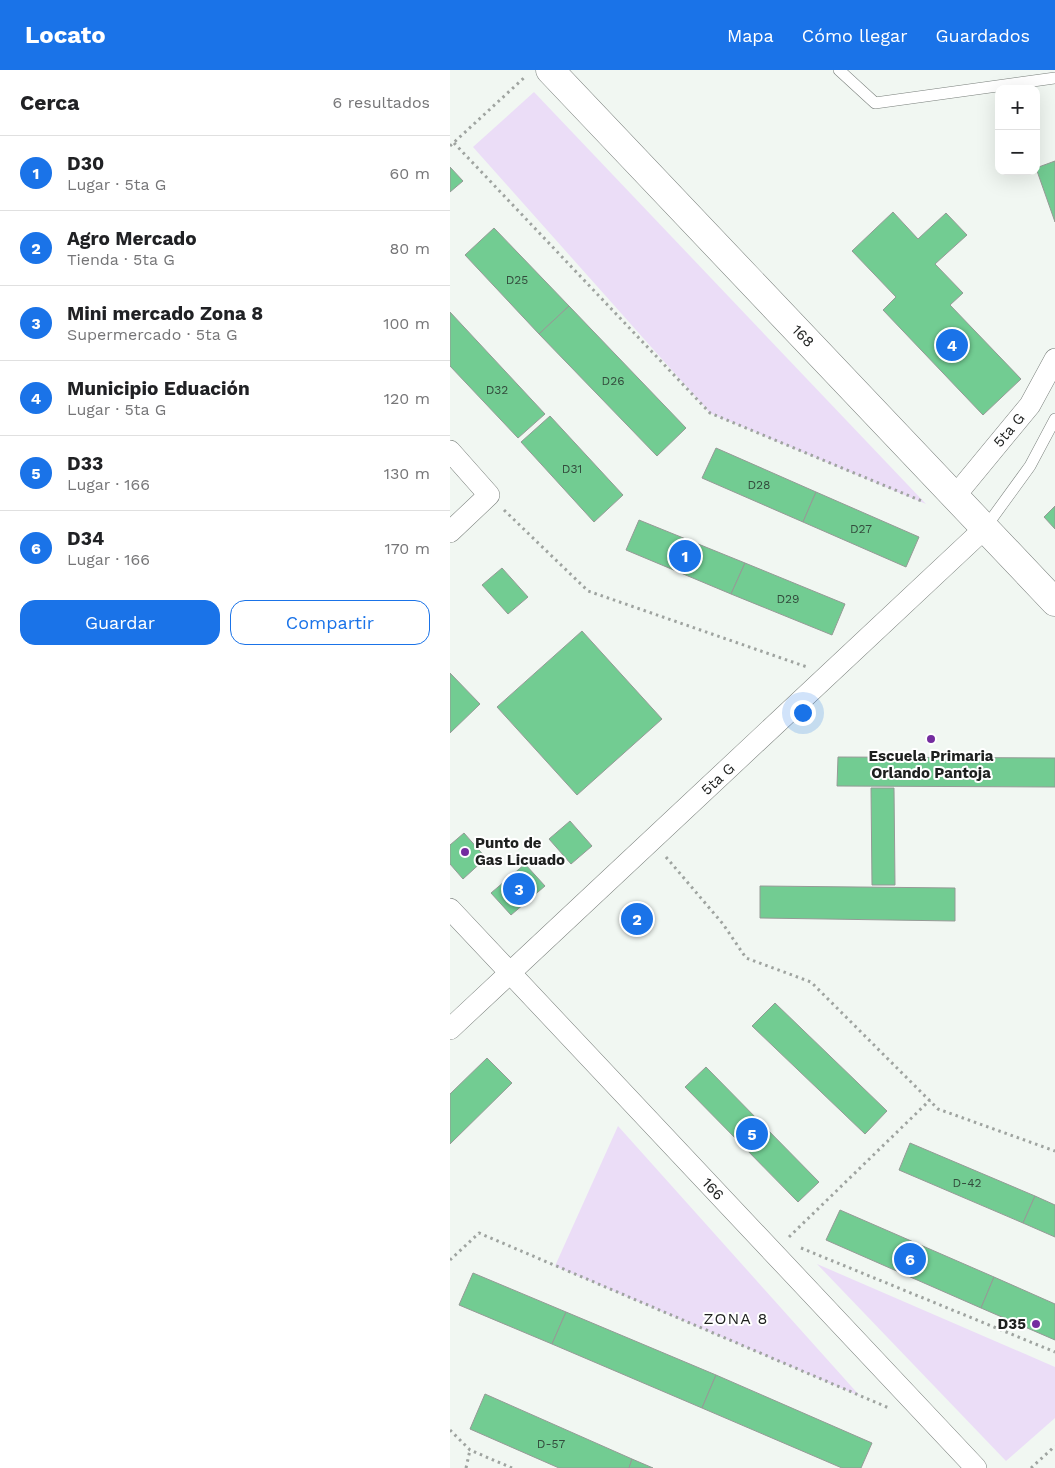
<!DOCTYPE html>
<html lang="es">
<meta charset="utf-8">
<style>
body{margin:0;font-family:"Work Sans",sans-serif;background:#f2f2f2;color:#202124}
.controls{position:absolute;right:15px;top:15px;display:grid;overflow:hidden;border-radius:10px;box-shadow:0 5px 20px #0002}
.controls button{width:45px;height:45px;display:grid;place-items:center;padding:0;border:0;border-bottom:1px solid #e0e0e0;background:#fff;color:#202124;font:25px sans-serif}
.you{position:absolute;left:352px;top:642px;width:18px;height:18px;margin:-12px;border:4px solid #fff;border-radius:50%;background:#1a73e8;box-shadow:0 0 0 8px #1a73e833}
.badge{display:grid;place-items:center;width:32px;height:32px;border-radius:50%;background:#1a73e8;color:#fff;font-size:16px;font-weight:700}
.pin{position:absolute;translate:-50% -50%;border:2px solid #fff;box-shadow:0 1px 5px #0006}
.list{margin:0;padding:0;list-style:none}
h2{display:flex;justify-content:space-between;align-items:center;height:65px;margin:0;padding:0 20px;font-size:21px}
h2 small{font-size:16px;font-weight:400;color:#757577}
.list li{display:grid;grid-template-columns:32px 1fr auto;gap:15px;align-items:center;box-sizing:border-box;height:75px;padding:0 20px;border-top:1px solid #e0e0e0}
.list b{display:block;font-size:19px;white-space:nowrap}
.list p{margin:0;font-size:16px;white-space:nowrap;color:#757577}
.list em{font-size:16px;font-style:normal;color:#757577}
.actions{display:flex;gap:10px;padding:15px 20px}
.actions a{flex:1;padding:11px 0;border:1px solid #1a73e8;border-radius:15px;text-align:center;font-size:18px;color:#1a73e8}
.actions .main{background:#1a73e8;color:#fff}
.map{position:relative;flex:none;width:605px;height:1398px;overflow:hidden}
header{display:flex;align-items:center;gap:30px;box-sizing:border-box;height:70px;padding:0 25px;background:#1a73e8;color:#fff}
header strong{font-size:24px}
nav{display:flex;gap:28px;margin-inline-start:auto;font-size:18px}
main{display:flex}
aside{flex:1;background:#fff}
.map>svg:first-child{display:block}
.green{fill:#ebddf7}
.building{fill:#72cc92;stroke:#959a96}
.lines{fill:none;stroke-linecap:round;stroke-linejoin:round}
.lane-casing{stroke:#797f7b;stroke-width:12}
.street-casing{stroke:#797f7b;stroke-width:22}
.secondary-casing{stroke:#797f7b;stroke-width:29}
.path{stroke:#9fa4a0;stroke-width:3;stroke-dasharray:2.5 4;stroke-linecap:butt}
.lane{stroke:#fff;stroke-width:11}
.street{stroke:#fff;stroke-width:21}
.secondary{stroke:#fff;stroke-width:28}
.poi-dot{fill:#742c9f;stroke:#fff;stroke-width:2}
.labels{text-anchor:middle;stroke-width:4;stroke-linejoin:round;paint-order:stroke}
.number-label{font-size:12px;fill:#334b3c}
.street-label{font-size:15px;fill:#1e201f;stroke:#fff}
.poi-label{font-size:15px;font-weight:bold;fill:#1e201f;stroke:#fff}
.neighbourhood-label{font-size:16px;letter-spacing:1px;fill:#1e201f;stroke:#fff}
</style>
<header>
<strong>Locato</strong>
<nav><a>Mapa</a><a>Cómo llegar</a><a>Guardados</a></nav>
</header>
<main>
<aside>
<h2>Cerca<small>6 resultados</small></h2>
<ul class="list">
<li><span class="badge">1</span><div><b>D30</b><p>Lugar · 5ta G</p></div><em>60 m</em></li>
<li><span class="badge">2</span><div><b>Agro Mercado</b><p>Tienda · 5ta G</p></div><em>80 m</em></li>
<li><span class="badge">3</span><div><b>Mini mercado Zona 8</b><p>Supermercado · 5ta G</p></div><em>100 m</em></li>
<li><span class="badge">4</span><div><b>Municipio Eduación</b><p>Lugar · 5ta G</p></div><em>120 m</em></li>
<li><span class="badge">5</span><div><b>D33</b><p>Lugar · 166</p></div><em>130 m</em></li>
<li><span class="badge">6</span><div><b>D34</b><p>Lugar · 166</p></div><em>170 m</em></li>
</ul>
<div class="actions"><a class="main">Guardar</a><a>Compartir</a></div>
</aside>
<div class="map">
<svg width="605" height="1398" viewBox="0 0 605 1398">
<rect width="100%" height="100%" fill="#f1f7f2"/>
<g class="green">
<polygon points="84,22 476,434 260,343 23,77"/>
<polygon points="168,1056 410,1326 105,1196"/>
<polygon points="367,1194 605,1297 605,1348 556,1391"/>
</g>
<g class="building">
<polygon points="605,91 605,152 586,98"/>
<polygon points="0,97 13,111 0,122"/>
<polygon points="443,142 468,169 496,143 517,165 485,194 513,223 500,235 571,309 533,345 433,240 446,227 402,181"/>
<polygon points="44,158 119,236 89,264 15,185"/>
<polygon points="119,236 236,358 207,386 89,264"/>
<polygon points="0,242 95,344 68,368 0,296"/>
<polygon points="100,346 173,425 144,452 71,372"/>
<polygon points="266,378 366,422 353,452 252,408"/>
<polygon points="366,422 469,467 456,497 353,452"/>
<polygon points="605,436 605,459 594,447"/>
<polygon points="189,450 295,493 281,524 176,480"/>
<polygon points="295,493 395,534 382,565 281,524"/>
<polygon points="52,498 78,527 58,544 32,515"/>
<polygon points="132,561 212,649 127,725 47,637"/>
<polygon points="0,603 30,634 0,663"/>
<polygon points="388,687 605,688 605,717 387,716"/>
<polygon points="421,718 444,718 445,815 422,815"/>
<polygon points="120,751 142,776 121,794 99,769"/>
<polygon points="14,763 36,788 13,809 0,794 0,775"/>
<polygon points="75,794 95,816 61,845 41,823"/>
<polygon points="310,816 505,818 505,851 310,848"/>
<polygon points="325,933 437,1041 415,1064 302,956"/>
<polygon points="37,988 62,1013 0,1074 0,1024"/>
<polygon points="256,997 369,1112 348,1132 235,1017"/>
<polygon points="460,1073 585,1126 573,1153 449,1100"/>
<polygon points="585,1126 605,1135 605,1167 573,1153"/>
<polygon points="390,1140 544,1207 531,1238 376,1170"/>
<polygon points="23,1203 116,1242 102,1274 9,1235"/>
<polygon points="544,1207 605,1234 605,1270 531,1238"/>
<polygon points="116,1242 266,1305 252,1338 102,1274"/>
<polygon points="266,1305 422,1373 411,1398 392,1398 252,1338"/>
<polygon points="35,1324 182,1389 179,1398 109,1398 20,1359"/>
<polygon points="182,1389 203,1398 179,1398"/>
</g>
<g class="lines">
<defs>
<g id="lane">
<polyline points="389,0 425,33 605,8"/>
<polyline points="535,458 580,396 605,349"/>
</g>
<g id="street">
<polyline points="0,381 39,425 0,462"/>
<polyline points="505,426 580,335 605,289"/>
<polyline points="0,839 526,1398"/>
<polyline points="0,959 535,458"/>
</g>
<polyline id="secondary" points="100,0 605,532"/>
</defs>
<use href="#lane" class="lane-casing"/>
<use href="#street" class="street-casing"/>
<use href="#secondary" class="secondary-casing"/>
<g class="path">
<polyline points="4,73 260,343 474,432"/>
<polyline points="0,76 76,6"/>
<polyline points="54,440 138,521 357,597"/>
<polyline points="216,787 273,854 296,888 361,912 488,1039 605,1081"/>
<polyline points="339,1167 480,1030"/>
<polyline points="351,1178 605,1282"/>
<polyline points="0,1190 29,1163 439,1338"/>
<polyline points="0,1360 20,1380 62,1398"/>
<polyline points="16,1398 20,1380"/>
<polyline points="581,1398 605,1376"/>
</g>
<use href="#lane" class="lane"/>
<use href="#street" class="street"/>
<use href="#secondary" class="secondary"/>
</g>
<g class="poi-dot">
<circle cx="481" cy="669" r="5"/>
<circle cx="15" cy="782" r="5"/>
<circle cx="586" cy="1254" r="5"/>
</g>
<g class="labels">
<g class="number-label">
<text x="67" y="214">D25</text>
<text x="163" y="315">D26</text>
<text x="47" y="324">D32</text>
<text x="122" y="403">D31</text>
<text x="309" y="419">D28</text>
<text x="411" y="463">D27</text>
<text x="338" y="533">D29</text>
<text x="517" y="1117">D-42</text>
<text x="101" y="1378">D-57</text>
</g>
<g class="street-label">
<text transform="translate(353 266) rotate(46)" y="5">168</text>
<text transform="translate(559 360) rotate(-50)" y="5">5ta G</text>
<text transform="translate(268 709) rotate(-43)" y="5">5ta G</text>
<text transform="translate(263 1119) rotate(47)" y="5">166</text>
</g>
<g class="poi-label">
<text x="481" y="691">Escuela Primaria<tspan x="481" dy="17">Orlando Pantoja</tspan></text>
<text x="25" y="778" text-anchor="start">Punto de<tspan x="25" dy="17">Gas Licuado</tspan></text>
<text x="576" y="1259" text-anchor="end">D35</text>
</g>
<g class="neighbourhood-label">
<text x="286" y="1254">ZONA 8</text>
</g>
</g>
</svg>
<div class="controls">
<button>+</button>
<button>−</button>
</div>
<div class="you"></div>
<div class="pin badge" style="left:235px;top:486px">1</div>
<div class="pin badge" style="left:187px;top:849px">2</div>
<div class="pin badge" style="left:69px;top:819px">3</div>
<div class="pin badge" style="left:502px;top:275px">4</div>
<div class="pin badge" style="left:302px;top:1064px">5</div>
<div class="pin badge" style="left:460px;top:1189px">6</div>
</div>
</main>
